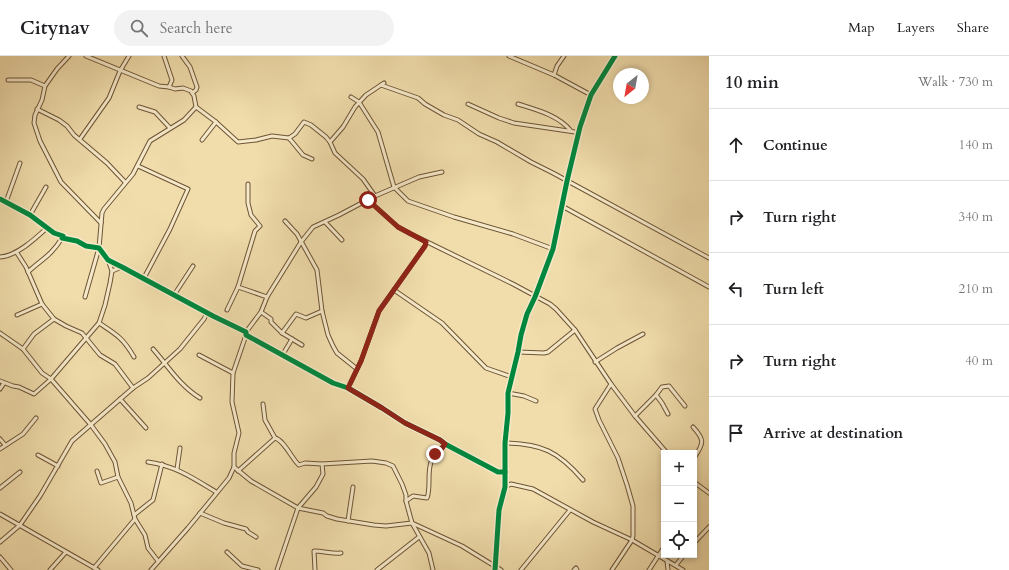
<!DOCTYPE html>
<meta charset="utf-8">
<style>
body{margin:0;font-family:Cardo,serif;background:#f2f2f2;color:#202124}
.controls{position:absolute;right:12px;bottom:12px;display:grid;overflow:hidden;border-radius:0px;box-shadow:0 2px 6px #0003}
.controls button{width:36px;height:36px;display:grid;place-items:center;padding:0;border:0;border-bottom:1px solid #e0e0e0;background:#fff;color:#202124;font:20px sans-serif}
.compass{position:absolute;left:613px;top:12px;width:36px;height:36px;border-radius:50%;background:#fff;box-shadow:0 2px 6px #0003;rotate:211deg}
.stop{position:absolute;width:12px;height:12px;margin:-9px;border:3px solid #8f2418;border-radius:50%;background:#fff}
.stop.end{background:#8f2418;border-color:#fff;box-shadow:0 1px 4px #0008}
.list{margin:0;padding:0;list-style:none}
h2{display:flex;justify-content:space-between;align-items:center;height:52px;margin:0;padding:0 16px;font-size:17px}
h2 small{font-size:13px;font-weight:400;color:#757577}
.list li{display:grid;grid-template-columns:26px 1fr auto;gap:12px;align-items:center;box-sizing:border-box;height:72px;padding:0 16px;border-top:1px solid #e0e0e0}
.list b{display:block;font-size:15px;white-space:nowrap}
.list em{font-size:13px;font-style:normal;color:#757577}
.icon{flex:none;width:22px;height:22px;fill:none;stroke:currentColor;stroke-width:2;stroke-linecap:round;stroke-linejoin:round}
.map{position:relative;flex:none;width:709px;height:514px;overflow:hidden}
header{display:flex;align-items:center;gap:24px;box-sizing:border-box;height:56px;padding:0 20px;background:#fff;border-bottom:1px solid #e0e0e0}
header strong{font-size:19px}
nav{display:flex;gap:22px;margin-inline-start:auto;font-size:14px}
.search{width:280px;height:36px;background:#f2f2f2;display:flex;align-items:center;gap:10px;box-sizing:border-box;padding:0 14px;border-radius:22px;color:#757577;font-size:15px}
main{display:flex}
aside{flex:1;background:#fff}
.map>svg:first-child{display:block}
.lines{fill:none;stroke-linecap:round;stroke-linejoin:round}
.minor-casing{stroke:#6c5436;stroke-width:5}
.minor{stroke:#f6e9c9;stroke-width:3}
.cycleway-casing{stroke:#f6e9c9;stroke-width:8}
.cycleway{stroke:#00873e;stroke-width:5}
.route{stroke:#8f2418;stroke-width:5}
</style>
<header>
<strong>Citynav</strong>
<div class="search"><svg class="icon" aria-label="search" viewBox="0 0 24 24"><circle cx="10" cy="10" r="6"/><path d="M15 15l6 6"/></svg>Search here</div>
<nav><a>Map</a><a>Layers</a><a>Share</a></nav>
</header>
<main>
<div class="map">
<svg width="709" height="514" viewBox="0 0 709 514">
<rect width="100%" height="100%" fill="#f1ddac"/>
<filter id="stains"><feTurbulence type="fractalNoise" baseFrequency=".005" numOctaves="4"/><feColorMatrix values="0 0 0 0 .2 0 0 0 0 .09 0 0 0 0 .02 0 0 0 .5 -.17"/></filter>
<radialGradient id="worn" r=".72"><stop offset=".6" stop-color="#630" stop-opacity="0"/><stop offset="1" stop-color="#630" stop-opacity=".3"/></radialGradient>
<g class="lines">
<defs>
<g id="minor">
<polyline points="69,0 57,13 45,30 42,44 35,59 34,67 40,85 61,126 101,167"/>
<polyline points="164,0 172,24 169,31"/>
<polyline points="182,0 190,11 197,31 196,34 192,37"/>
<polyline points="509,0 554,19 591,39"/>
<polyline points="554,19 557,10 564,0"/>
<polyline points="8,24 31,24 45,30"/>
<polyline points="381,29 418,42 425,48 444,59 458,64 479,78 497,86 531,106 553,117 709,202"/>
<polyline points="351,41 359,46 378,76 394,131 408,145 454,161 513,178 553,193"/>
<polyline points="468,48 499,62 514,67 575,76"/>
<path d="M518,48C537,54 558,59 571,75"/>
<polyline points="139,51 155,56 170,72"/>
<polyline points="196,51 216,66 238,86 256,84 272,80 289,82 295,78 304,66 311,69 326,81 330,86 335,97 363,123 375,140"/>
<polyline points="37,53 59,64 67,70 74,79 107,107 125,126"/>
<polyline points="289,82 303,99 312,103"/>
<polyline points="80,83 109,42 120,15 129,0"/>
<polyline points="202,84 216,66"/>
<polyline points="330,86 343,71 355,51 366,39 384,27"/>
<polyline points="138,110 188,133 170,173 144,222"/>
<polyline points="248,128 248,147 251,159 260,170 255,175 238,231 267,241"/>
<polyline points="0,143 30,159 54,177 63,180 62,182 77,185 86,190 99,192 108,204 122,211 213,260 246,276 246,279 333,327 348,332 382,352 405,367 440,384 445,388 498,416 505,416"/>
<polyline points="368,144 398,171 411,178 513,228 550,248 556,253 575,274 611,328 635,360 667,397"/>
<polyline points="6,146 20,107"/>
<polyline points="562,150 709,231"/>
<polyline points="30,159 46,131"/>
<polyline points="285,165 297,178 317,214 322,255 328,279 333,290 337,297 357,313"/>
<polyline points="325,166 342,184"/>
<polyline points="17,197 26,211 42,248 54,263 66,270 82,277 100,299 115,308 133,332"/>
<path d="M0,201C17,200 36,182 48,171"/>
<polyline points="112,215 122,211"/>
<path d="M28,216C42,203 51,200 62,182"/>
<polyline points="394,234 442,267 486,312 512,321"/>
<polyline points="174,239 193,210"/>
<polyline points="85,241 99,192 102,157 104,153 133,118 150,85 184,64 196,51 194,40 191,35 183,32 175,33 169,31 159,30 86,0"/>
<polyline points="227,254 238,231"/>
<polyline points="261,256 271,263 271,266 282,277 302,289"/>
<polyline points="17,259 42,248"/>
<path d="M99,267C117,279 123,282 134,301"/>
<polyline points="246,276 261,256 267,241 301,186 313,171 339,159 375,140 419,121 442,116"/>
<polyline points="0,277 23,293 42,317 51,323 91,369 105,388 115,406 118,421 131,447 135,463 145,479 148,492 158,505"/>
<polyline points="282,277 296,258 306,262 322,255"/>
<polyline points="23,293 34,278 54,263"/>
<path d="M153,293C168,310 180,330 200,342"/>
<polyline points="518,296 544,297 548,296 575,274"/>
<polyline points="283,298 292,283"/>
<polyline points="199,299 233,317"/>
<polyline points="595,306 617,292 643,278"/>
<polyline points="0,325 13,330 19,331 34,338 51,323 99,267 105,249 110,227 112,215 108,204"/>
<polyline points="611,328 595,353 599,364 618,402 627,429 633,450 633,480 632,484 612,514"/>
<polyline points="348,332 361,305 379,255 425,190 426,186"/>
<polyline points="0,333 4,327"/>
<polyline points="508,337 524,340 536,345"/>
<polyline points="656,339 662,347 668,358"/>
<polyline points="120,343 146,372"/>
<polyline points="263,348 265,364 275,382"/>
<polyline points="635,360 656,339 662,331 669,330 685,350"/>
<path d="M693,371C705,384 704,387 694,402"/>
<polyline points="0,383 5,389"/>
<path d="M505,387C542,388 558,395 583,424"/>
<polyline points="0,393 23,378 36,362"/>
<polyline points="38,399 58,410"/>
<path d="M148,406C176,410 193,422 216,436"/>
<polyline points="322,408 372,405 386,407 393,410 402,428 406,439 406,445 412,467 429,497 433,514"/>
<polyline points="234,411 251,425 298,452 323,457 327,460 337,463 374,469 386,470 412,467 462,490 501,514"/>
<polyline points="177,413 180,392"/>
<polyline points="97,415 101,427 118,421"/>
<path d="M238,415L275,382C284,384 292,403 299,409L305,407L322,408L323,418L316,431L298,452L277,514"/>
<polyline points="694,426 709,437"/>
<polyline points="505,431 511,428 533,433 593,466 632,484 683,514"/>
<polyline points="0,432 20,416"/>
<path d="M406,445L413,440L427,442C431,431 427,418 431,406C433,399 440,394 445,388"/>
<polyline points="200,457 224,467 246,473 248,476 256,481"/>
<polyline points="0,458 98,514"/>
<polyline points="134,459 153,444 162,408"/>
<polyline points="348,465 353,431"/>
<polyline points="0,486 20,469 40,440 72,385 133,332 148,322 180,293 204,263 207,257"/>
<polyline points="694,487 709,471"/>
<polyline points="227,496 242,510 258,514"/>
<polyline points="0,501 11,514"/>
<polyline points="667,505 668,514"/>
<polyline points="676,509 684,499"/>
<polyline points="94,512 135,463"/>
<polyline points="50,514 66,496"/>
<polyline points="151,514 188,472 229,422 234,411 234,397 239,377 232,346 233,317 246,279"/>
<path d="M315,514L314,495C324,495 332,498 341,497"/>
<polyline points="377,514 419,481"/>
<polyline points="495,514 499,454 505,431 505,387 508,357 508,337 518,296 521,279 527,258 535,241 553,193 567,125 580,71 591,39 615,0"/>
<polyline points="521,514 570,454"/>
<polyline points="574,514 576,512 577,514"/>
<polyline points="649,514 664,491"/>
</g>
</defs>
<use href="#minor" class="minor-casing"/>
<use href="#minor" class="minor"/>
<defs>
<g id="cycleway">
<polyline points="0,143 30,159 54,177 63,180 62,182 77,185 86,190 99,192 108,204 122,211 213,260 246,276 246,279 333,327 348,332 382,352 405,367 440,384 445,388 498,416 505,416"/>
<polyline points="495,514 499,454 505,431 505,387 508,357 508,337 518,296 521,279 527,258 535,241 553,193 567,125 580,71 591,39 615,0"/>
</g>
</defs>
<use href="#cycleway" class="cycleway-casing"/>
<use href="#cycleway" class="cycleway"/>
</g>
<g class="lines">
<polyline class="route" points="368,144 398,171 426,186 425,190 379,255 361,305 348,332 382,352 405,367 440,384 445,388 440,395 435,398"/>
</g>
<rect width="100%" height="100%" filter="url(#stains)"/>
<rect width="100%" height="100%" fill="url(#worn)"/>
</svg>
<div class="controls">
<button>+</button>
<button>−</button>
<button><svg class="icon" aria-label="locate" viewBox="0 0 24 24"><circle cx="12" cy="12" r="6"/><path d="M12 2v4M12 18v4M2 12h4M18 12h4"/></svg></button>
</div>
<svg class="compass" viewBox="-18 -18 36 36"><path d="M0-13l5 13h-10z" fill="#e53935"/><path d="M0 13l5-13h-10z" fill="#757577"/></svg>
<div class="stop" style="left:368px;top:144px"></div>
<div class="stop end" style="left:435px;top:398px"></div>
</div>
<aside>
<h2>10 min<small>Walk · 730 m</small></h2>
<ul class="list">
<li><svg class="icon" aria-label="ahead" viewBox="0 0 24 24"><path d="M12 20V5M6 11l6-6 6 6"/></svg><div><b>Continue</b></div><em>140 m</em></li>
<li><svg class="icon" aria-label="right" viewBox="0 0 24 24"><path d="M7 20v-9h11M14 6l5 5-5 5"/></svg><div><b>Turn right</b></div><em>340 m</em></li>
<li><svg class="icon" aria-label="left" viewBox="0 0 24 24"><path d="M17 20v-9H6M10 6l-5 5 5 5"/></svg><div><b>Turn left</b></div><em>210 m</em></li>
<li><svg class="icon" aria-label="right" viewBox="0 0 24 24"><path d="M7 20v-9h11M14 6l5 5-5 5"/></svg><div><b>Turn right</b></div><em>40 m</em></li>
<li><svg class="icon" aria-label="arrive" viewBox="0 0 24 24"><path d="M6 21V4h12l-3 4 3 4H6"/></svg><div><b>Arrive at destination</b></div></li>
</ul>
</aside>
</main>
